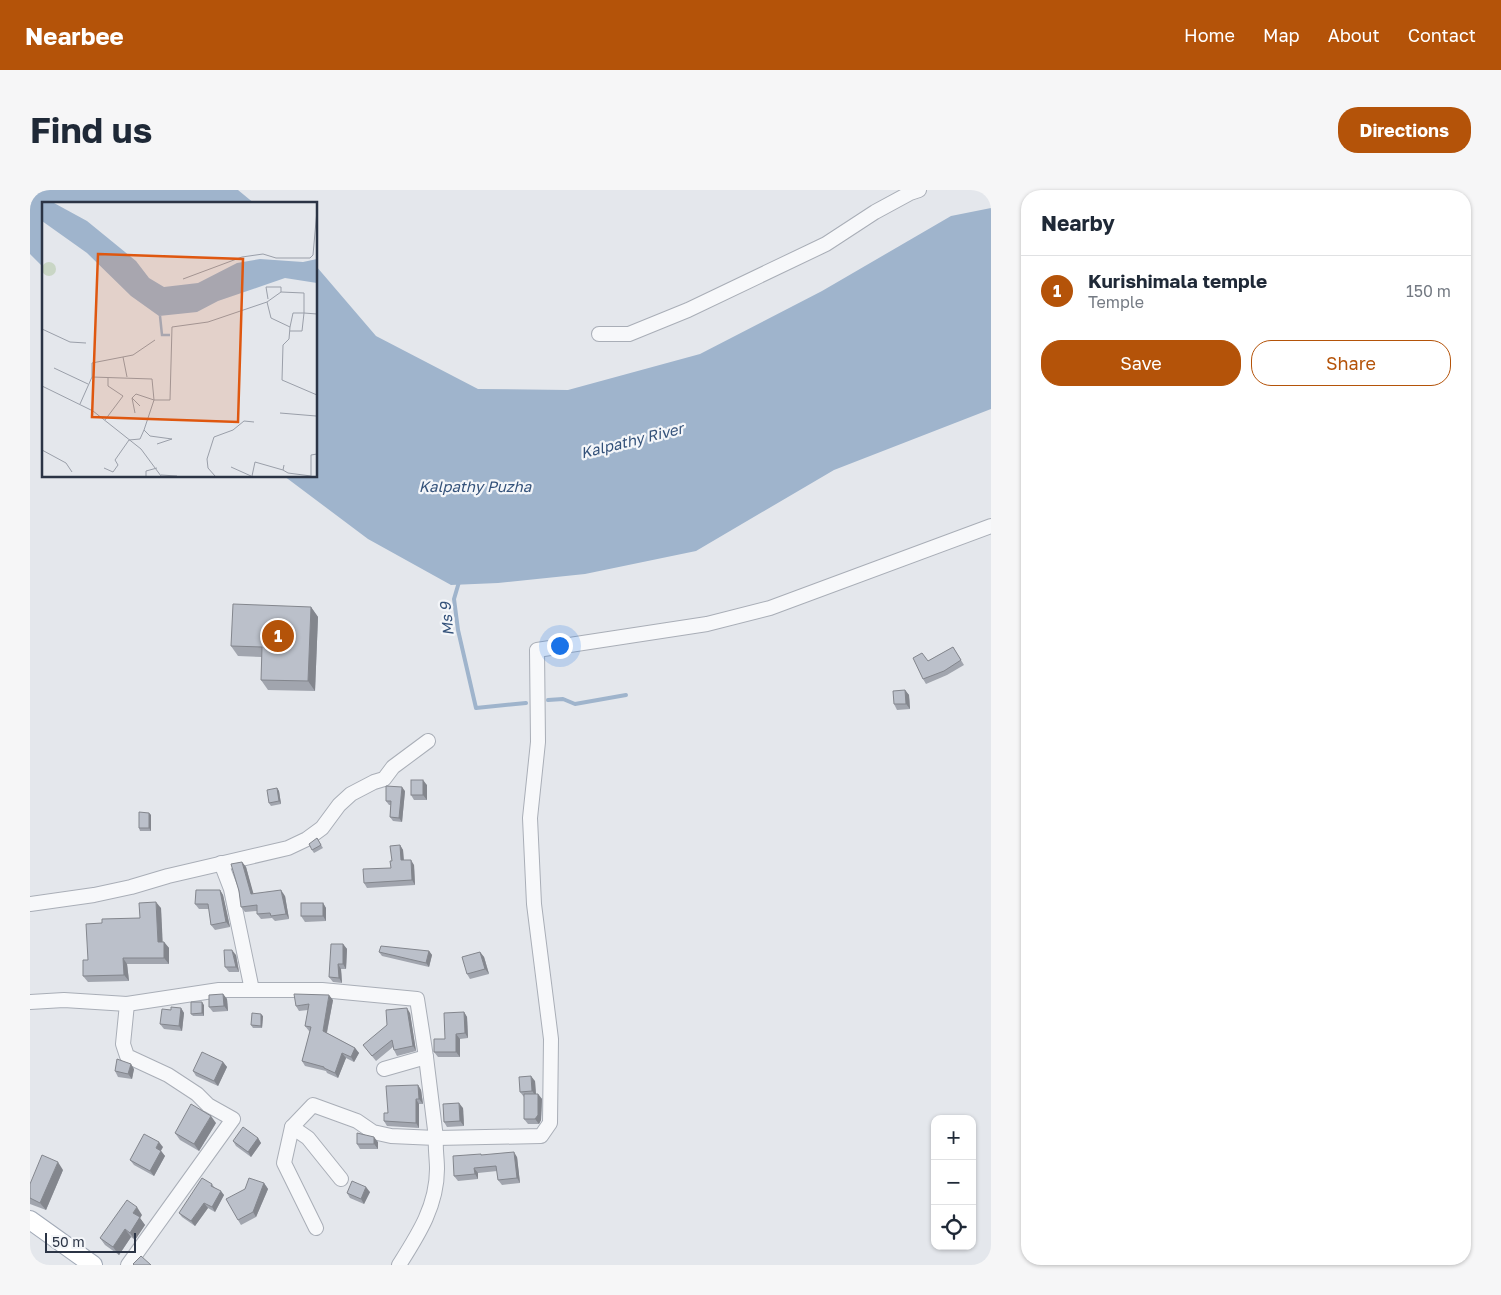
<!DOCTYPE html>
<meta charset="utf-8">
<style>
body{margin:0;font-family:"Golos Text",sans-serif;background:#f6f6f7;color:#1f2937}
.controls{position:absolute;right:15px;bottom:15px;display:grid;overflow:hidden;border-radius:10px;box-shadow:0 1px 4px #0004}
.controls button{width:45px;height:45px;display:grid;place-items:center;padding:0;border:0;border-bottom:1px solid #e0e1e3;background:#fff;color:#1f2937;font:25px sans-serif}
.scale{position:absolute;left:15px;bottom:12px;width:91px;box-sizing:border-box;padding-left:5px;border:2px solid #2b3445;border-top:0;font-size:14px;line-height:18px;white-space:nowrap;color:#2b3445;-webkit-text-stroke:4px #f4f6f9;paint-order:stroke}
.you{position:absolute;left:529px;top:455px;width:18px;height:18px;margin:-12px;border:4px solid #fff;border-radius:50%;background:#1a73e8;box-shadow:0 0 0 8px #1a73e833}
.badge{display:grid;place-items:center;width:32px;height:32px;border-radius:50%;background:#b45309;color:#fff;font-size:16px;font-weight:700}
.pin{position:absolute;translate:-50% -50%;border:2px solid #fff;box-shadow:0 1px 5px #0006}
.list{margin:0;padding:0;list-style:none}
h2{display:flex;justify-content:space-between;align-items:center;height:65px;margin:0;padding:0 20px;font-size:21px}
h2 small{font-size:16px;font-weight:400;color:#747a83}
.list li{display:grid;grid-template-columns:32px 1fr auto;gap:15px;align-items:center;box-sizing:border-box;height:70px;padding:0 20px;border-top:1px solid #e0e1e3}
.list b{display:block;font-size:19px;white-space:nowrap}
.list p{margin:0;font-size:16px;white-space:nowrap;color:#747a83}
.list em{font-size:16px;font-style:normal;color:#747a83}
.actions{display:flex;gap:10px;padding:15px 20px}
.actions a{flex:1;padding:11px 0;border:1px solid #b45309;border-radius:20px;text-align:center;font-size:18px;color:#b45309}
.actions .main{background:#b45309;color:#fff}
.icon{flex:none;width:28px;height:28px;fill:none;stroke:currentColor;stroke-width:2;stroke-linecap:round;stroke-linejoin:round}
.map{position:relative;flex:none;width:961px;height:1075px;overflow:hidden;border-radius:20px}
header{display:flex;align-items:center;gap:30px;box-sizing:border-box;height:70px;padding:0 25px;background:#b45309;color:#fff}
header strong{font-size:24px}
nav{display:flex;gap:28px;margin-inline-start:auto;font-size:18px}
.intro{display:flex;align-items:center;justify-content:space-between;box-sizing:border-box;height:120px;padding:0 30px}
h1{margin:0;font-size:35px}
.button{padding:12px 22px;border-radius:20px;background:#b45309;color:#fff;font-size:18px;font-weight:700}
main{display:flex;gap:30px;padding:0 30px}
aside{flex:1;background:#fff;border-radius:20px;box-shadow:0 1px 4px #0004}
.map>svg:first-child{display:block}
.water{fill:#9fb4cc}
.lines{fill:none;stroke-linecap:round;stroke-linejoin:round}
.stream{stroke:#9fb4cc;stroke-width:4}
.minor-casing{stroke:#a9aeb7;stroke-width:16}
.major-casing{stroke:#a3abb8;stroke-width:20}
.minor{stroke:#f7f8fa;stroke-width:14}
.major{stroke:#fff;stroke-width:18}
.wall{fill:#a1a5ae}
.shaded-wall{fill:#83868d}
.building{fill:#bbc0ca;stroke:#83868d}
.labels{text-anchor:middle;stroke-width:4.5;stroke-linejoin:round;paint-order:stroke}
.water-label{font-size:15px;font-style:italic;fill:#34527a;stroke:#f4f6f9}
.inset-river{fill:none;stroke:#9fb4cc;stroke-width:2.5}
.inset-road{fill:none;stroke:#9a9fa9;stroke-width:1}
.view{fill:#df570f;fill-opacity:0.15;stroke:#df570f;stroke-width:2.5}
.inset-edge{fill:none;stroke:#2b3445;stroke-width:2.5}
</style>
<header>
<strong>Nearbee</strong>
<nav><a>Home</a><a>Map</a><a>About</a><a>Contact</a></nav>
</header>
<div class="intro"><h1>Find us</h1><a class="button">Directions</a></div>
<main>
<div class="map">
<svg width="961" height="1075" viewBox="0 0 961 1075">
<rect width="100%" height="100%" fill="#e4e7ec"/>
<g class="water">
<polygon points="0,0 208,0 225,14 14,14 14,78 0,64"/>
<polygon points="961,18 961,219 804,280 666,361 555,384 468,393 421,395 338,349 254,286 286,286 286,76 346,146 448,199 538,200 670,164 792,101 921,26"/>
</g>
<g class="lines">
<g class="stream">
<polyline points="429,392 424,409 428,440 446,518 496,513"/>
<polyline points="518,510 533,509 545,514 596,505"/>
</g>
<defs>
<g id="minor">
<polyline points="569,144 599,144 658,120 796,54 845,22 880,3 889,0"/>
<polyline points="191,673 201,699 222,800"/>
<polyline points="0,714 64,705 101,697 138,686 258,658 277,649 292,638 309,615 321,604 344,592 354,589 363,577 398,551"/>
<polyline points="0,812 34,810 97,814 189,800 292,800 387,809 396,867 406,948 511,946 520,933 521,849 504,714 500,628 508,552 507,460 677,434 740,418 961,336"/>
<polyline points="97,814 93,854 97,866 138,885 167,904 178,915 203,929 98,1075"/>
<polyline points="354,879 396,867"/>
<path d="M262,937L283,915L327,931L343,942L361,946L406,948C405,958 407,968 407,979C407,1016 388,1045 369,1075"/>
<polyline points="286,1038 254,973 262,937 278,948 311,989"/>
</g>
<polyline id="major" points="0,1030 63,1075"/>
</defs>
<use href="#minor" class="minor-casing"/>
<use href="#major" class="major-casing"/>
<use href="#minor" class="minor"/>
<use href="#major" class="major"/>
</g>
<g class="wall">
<polygon points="281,417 288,427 285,501 238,500 231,490 232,467 208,466 201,456"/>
<polygon points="923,457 934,475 917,485 896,494 893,489 898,471"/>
<polygon points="875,500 879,505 880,519 867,520 864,514"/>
<polygon points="397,595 397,610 384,610 381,605"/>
<polygon points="247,598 249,601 251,614 241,616 239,613"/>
<polygon points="375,601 372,632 363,631 360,627 361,615 359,615 356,611"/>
<polygon points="119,623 121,625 121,641 110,641 109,638"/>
<polygon points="287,648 293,658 284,663 282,660"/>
<polygon points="370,655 373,660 374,670 384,675 385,695 337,698 334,693 361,678 362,671"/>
<polygon points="212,672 216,677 223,704 255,706 259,729 245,731 242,728 231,729 227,724 227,721 215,722 211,717"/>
<polygon points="190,700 193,705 200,737 185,740 181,735 179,719 169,719 165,714"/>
<polygon points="293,713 296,718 296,731 275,732 271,726"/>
<polygon points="131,718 132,752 134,752 139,758 139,774 97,774 99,791 58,792 53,786 58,770 72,733 110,728"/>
<polygon points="313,754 317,759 316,779 311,779 312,793 303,792 299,787"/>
<polygon points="399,761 402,765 399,777 352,766 349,762"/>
<polygon points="450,762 454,767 459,784 440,789 437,784"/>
<polygon points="206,765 209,782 199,782 195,777"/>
<polygon points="193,804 197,809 198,821 183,822 179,817"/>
<polygon points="303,810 297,843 325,858 329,863 324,872 316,868 308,888 297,883 296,881 275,876 272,871 280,842 279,841 275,836 278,820 269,821 266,816"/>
<polygon points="174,815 174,826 163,826 161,824"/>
<polygon points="151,818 154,823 152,841 134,839 130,834 141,820"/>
<polygon points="434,822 437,827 438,848 430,849 430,867 408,867 404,862 415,849"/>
<polygon points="380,823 386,861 367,866 364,860 363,857 346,871 333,855"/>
<polygon points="233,826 232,838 223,838 221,835"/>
<polygon points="193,872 197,877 188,896 166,886 163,881"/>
<polygon points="104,879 102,889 88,887 85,881"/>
<polygon points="505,891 506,904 508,904 512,909 511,930 509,934 498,934 494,929 494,907 490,902"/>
<polygon points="388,895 391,900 393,914 389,914 389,938 357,936 354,931 358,923"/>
<polygon points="433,918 434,936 417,937 414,932"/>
<polygon points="186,933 169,961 150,950 145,943"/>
<polygon points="228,948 231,953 221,967 206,956 203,951"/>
<polygon points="348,952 348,959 330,959 327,954"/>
<polygon points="133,957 131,961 135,966 124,986 104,975 100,970"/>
<polygon points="452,965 487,967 490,993 472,995 468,990 467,981 448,983 448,989 428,991 424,986"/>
<polygon points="33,980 16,1020 0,1014 0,994"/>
<polygon points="234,993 238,999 226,1027 211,1035 208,1030"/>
<polygon points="182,994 184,997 194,1005 185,1022 178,1018 165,1036 152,1027 149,1023"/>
<polygon points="340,1002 334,1014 320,1008 317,1003"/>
<polygon points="112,1025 110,1028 115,1035 105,1050 101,1047 89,1065 75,1055 70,1048"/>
</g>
<g class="shaded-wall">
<polygon points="281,417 288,427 285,501 278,491"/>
<polygon points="875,500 879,505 880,519 876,514"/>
<polygon points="393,590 397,595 397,610 393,605"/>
<polygon points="372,597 375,601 372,632 369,628"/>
<polygon points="247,598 249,601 251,614 249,611"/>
<polygon points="119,623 121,625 121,641 119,638"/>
<polygon points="370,655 373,660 374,675 371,670"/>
<polygon points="381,670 384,675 385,695 382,690"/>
<polygon points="212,672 216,677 225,709 221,704"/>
<polygon points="190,700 193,705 200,737 196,732"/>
<polygon points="251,700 255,706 259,729 256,724"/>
<polygon points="126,712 131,718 133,758 128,752"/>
<polygon points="293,713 296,718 296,731 293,726"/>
<polygon points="134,752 139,758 139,774 134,768"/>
<polygon points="313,754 317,759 316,779 313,774"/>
<polygon points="202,760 206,765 209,782 206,777"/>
<polygon points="399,761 402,765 399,777 396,773"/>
<polygon points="450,762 454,767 459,784 455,779"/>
<polygon points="93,768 97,774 99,791 94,785"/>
<polygon points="308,774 311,779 312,793 309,788"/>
<polygon points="193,804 197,809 198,821 194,816"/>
<polygon points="299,805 303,810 296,846 293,841"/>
<polygon points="172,812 174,815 174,826 172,823"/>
<polygon points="151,818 154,823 152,841 149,836"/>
<polygon points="377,818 380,823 386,861 383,856"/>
<polygon points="434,822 437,827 438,848 435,843"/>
<polygon points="231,824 233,826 232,838 231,836"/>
<polygon points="426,844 430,849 430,867 426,862"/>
<polygon points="325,858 329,863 324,872 321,867"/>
<polygon points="312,863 316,868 308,888 305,883"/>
<polygon points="193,872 197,877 188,896 184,891"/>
<polygon points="101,874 104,879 102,889 98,884"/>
<polygon points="501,886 505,891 506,906 502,901"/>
<polygon points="388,895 391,900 393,914 389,909"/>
<polygon points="508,904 512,909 511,930 509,934 505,929"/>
<polygon points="386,909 389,914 389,938 386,933"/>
<polygon points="429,913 433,918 434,936 430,931"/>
<polygon points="181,926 186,933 169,961 164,954"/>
<polygon points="344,947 348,952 348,959 344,954"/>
<polygon points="228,948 231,953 221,967 218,962"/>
<polygon points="129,952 133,957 129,963 126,958"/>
<polygon points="131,961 135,966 124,986 120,981"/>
<polygon points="484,962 487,967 490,993 487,988"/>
<polygon points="28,972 33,980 16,1020 10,1013"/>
<polygon points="444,978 448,983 448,989 445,984"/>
<polygon points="234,993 238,999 226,1027 223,1022"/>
<polygon points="336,997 340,1002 334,1014 331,1009"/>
<polygon points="191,1001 194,1005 185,1022 182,1017"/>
<polygon points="174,1013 178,1018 165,1036 161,1031"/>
<polygon points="107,1017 112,1025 110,1028 115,1035 105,1050 100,1043 103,1023"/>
<polygon points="95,1039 101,1047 89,1065 83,1057"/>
</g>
<g class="building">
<polygon points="203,414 281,417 278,491 231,490 232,457 201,456"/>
<polygon points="923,457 931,470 914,481 893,489 883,468 892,463 898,471"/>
<polygon points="875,500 876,514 864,514 863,501"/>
<rect x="381" y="590" width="12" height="15"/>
<polygon points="356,596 372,597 369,628 360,627 361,611 356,611"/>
<polygon points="247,598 249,611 239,613 237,600"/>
<polygon points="109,622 119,623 119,638 109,638"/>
<polygon points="287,648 291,655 282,660 279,654"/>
<polygon points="370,655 371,670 381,670 382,690 334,693 333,679 361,678 360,671 362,671 360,656"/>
<polygon points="212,672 221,704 251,700 256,724 241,726 240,723 227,724 227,715 211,717 209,701 201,674"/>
<polygon points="166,700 190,700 196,732 181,735 178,714 165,714"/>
<polygon points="126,712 128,752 134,752 134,768 93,768 94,785 53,786 53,770 58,770 56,734 72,733 72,729 110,728 109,713"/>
<rect x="271" y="713" width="22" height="13"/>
<polygon points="301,754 313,754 313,774 308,774 309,788 299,787"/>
<polygon points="351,756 399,761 396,773 349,762"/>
<polygon points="194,760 202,760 206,777 195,777"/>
<polygon points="450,762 455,779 437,784 432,767"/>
<polygon points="193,804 194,816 179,817 179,805"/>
<polygon points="264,804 299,805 293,841 325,858 321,867 312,863 305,883 294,878 294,877 272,871 281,837 275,836 279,814 266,816"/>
<polygon points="161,812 172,812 172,823 161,824"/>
<polygon points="141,817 151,818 149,836 130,834 132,819 141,820"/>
<polygon points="377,818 383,856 364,860 362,850 342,866 333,855 357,835 356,820"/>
<polygon points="434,822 435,843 426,844 426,862 404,862 404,849 415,849 414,823"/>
<polygon points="222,823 231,824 231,836 221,835"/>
<polygon points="172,862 193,872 184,891 163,881"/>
<polygon points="87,869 101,874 98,884 85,881"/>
<polygon points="501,886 502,901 490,902 489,887"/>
<polygon points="388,895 389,909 386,909 386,933 354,931 354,923 358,923 356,896"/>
<polygon points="494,904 508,904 508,925 505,929 494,929"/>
<polygon points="429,913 430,931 414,932 413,914"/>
<polygon points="161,914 181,926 164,954 145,943"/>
<polygon points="213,937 228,948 218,962 203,951"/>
<polygon points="327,943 344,947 344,954 327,954"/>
<polygon points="114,944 129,952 126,958 131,961 120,981 100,970"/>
<polygon points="484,962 487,988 468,990 466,976 444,978 445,984 424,986 423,966 451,964 451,965"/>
<polygon points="12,965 28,972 10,1013 0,1008 0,994"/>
<polygon points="172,988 182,994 181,996 191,1001 182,1017 174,1013 161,1031 149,1023"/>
<polygon points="219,988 234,993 223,1022 208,1030 196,1009 215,999"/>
<polygon points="322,991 336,997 331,1009 317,1003"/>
<polygon points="97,1010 107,1017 103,1023 110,1027 100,1043 95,1039 83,1057 70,1048"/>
<polygon points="111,1066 121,1075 104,1075 103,1074"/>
</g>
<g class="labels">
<g class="water-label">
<text transform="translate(602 251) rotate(-14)" y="5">Kalpathy River</text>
<text x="445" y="302">Kalpathy Puzha</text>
<text transform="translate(417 429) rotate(-96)" y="5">Ms 9</text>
</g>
</g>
<g transform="translate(12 12)">
<rect width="275" height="275" fill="#e4e7ec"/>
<path d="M0 67a7 7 0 1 1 14 0a7 7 0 1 1-14 0Z" fill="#c9d6c5"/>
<path d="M0,1H12L45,19L94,59L107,76L122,85L156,81L195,61L218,57L261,60L275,57V81L243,76L176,99L155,110L117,114L89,94L45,51L0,19Z" fill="#9fb4cc"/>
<path class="inset-river" d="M118,114L120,133H128"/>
<path class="inset-road" d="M141,77L200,55L221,52L234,56H268L271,53L275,8M226,97L224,85H239V90M225,100L229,116L248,125L247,137L241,143L240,178L275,193M248,125L251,111H262L260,129H248M0,127L28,140L44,141M81,155L85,175M12,166L46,182M50,175V161L91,153L113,138M0,184L51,209L99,247L119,274M90,196L94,192L112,198L102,228M38,202L50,175L110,177L112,198H128L130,125L166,120L225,100L239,90L262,91V111L275,112M93,211L90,196L98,204M238,211L274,214M275,214V240M63,218L81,194L66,184V176M0,248L24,261L30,270M242,263L241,268L246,271L269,274V253L275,252M189,265L209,274M62,266L71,270L76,263L73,258L87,238L98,237L102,228L108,234L130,237L115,242M119,273L135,274M104,274V269L115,266M173,274L166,266L165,257L172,235L191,228L202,219L212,220M210,274L213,260L241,268"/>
<path class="view" d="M56,52L201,57L196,220L50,215Z"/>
<rect width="275" height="275" class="inset-edge"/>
</g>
</svg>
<div class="controls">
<button>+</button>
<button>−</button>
<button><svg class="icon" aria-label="locate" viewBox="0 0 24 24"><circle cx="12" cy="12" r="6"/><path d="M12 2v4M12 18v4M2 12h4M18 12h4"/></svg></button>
</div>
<div class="scale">50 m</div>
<div class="you"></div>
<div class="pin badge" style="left:248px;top:446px">1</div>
</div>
<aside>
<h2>Nearby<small></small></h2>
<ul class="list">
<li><span class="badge">1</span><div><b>Kurishimala temple</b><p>Temple</p></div><em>150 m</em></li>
</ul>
<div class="actions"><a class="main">Save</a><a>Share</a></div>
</aside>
</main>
